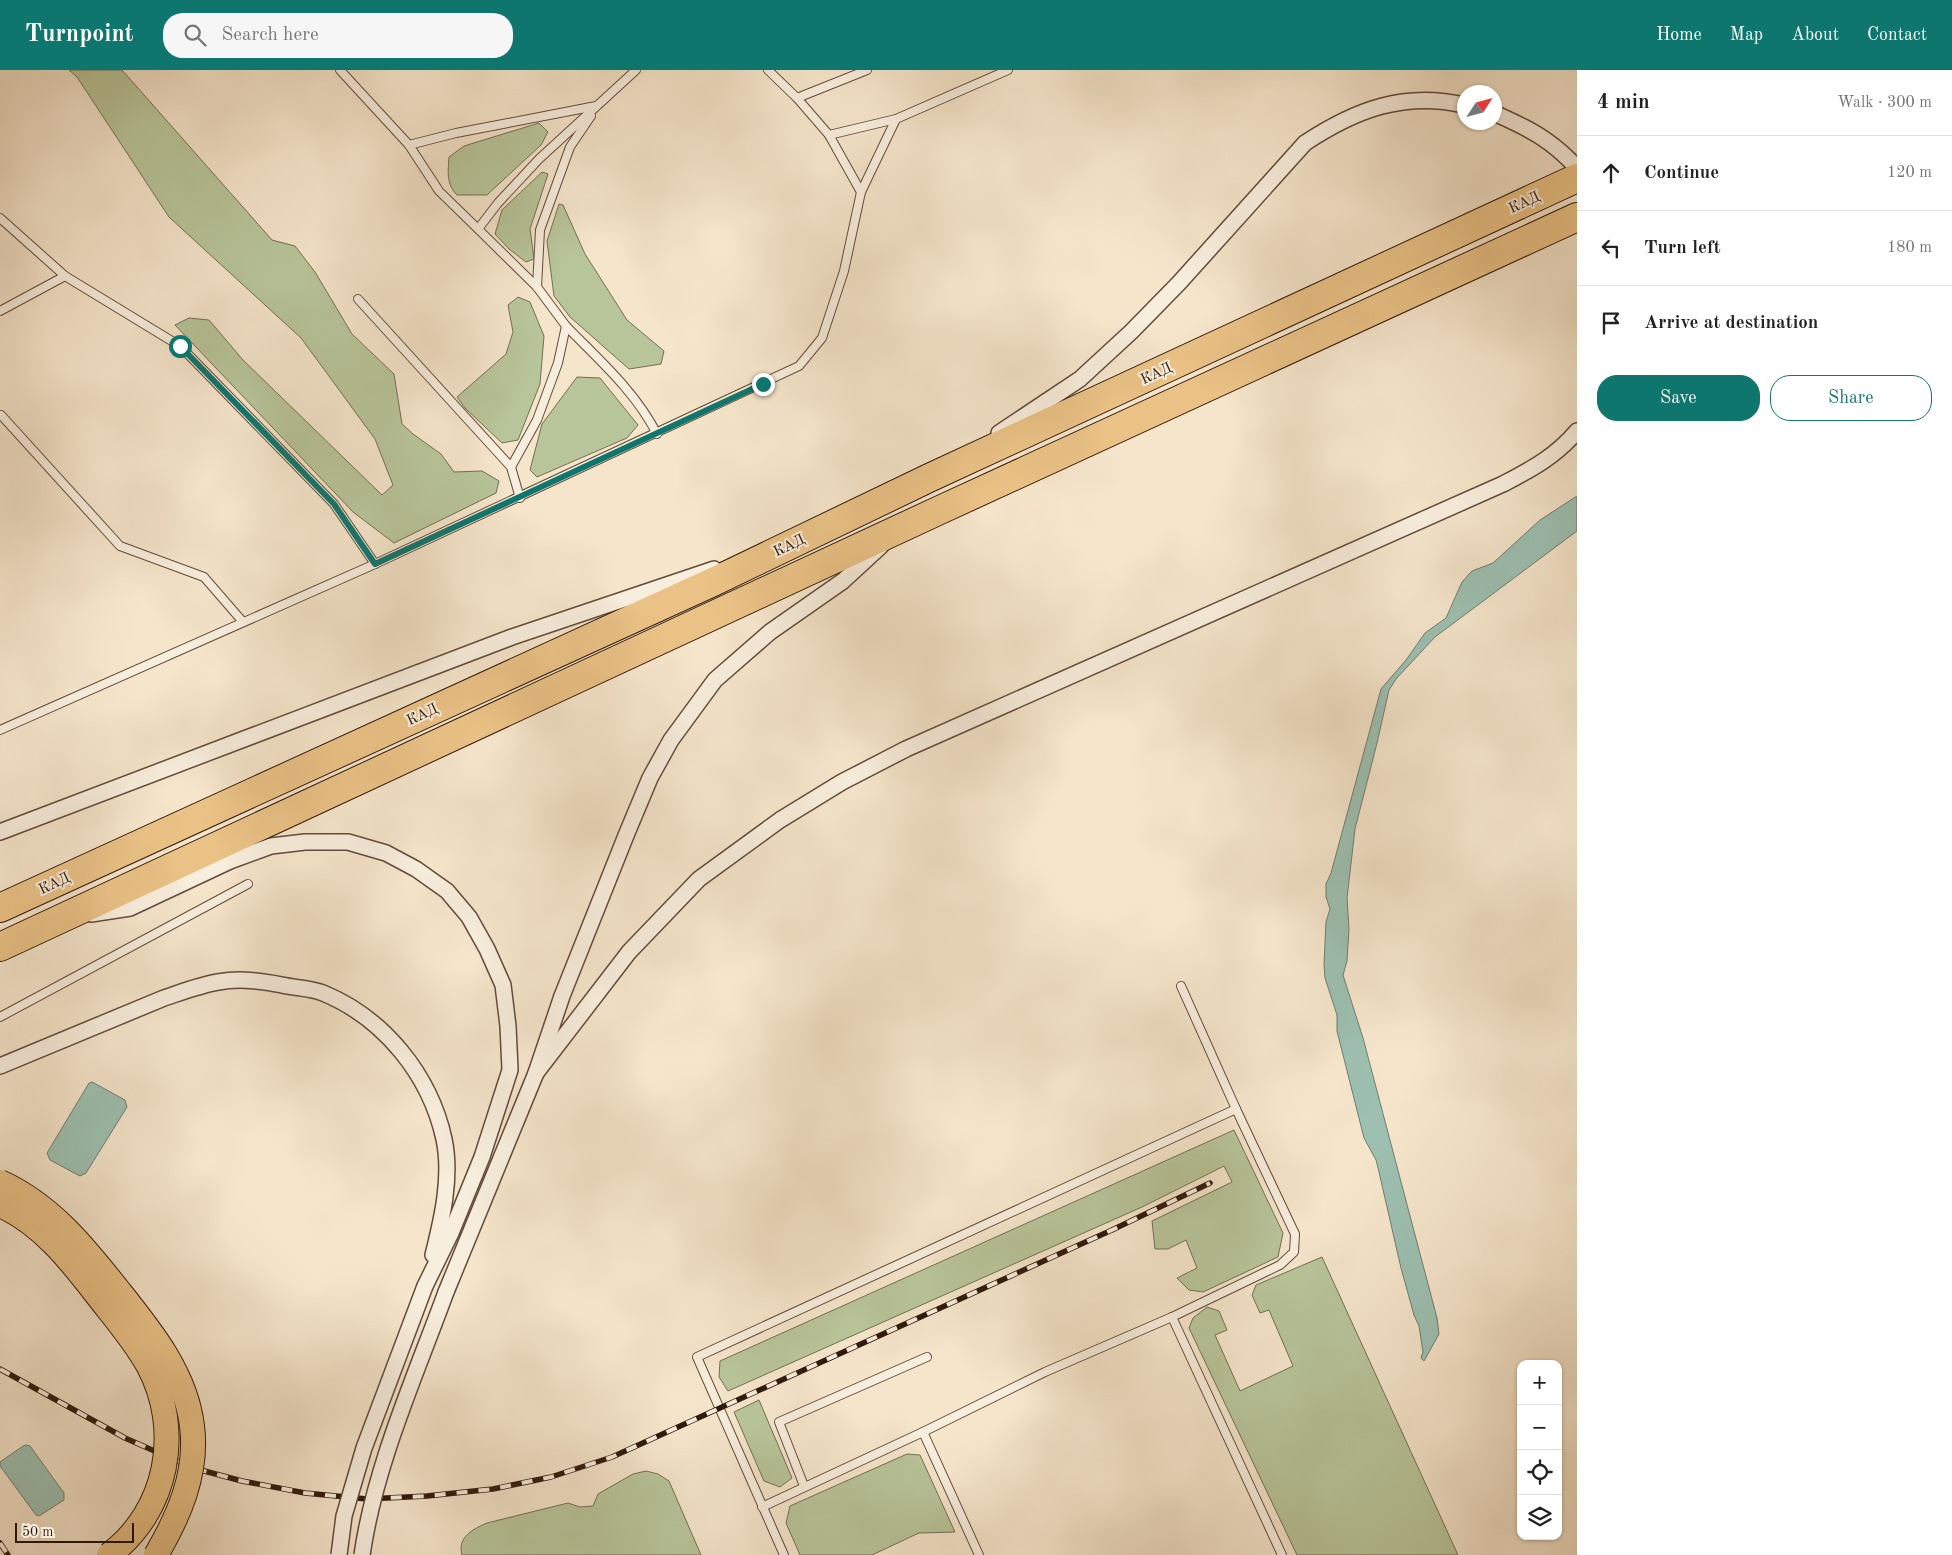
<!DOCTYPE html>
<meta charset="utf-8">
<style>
body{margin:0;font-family:"Old Standard TT",serif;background:#f6f6f6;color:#222}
.controls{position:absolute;right:15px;bottom:15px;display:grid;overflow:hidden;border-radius:10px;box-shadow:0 1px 4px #0004}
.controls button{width:45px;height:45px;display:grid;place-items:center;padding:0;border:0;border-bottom:1px solid #e0e0e0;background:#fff;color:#222;font:25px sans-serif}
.compass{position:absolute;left:1457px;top:15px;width:45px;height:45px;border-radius:50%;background:#fff;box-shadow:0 1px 4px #0004;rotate:54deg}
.scale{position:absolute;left:15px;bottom:12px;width:119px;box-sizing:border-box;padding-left:5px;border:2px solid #30190b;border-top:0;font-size:14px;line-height:18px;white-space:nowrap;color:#30190b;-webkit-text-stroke:4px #f8eedd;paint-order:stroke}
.stop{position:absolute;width:15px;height:15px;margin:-11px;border:4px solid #0f766e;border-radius:50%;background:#fff}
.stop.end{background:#0f766e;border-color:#fff;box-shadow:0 1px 5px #0008}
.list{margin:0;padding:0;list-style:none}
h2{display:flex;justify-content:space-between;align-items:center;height:65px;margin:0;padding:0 20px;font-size:21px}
h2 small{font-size:16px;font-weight:400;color:#767676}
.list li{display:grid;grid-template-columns:32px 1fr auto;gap:15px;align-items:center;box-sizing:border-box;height:75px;padding:0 20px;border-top:1px solid #e0e0e0}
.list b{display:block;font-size:19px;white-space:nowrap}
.list em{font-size:16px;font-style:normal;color:#767676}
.actions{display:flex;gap:10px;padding:15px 20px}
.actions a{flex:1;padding:11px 0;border:1px solid #0f766e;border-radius:20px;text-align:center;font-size:18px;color:#0f766e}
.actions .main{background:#0f766e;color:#fff}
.icon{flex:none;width:28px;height:28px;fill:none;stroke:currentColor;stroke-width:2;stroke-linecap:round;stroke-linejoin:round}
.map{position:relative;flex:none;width:1577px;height:1485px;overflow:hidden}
header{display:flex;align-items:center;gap:30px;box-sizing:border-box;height:70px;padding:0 25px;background:#0f766e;color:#fff}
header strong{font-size:24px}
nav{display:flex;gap:28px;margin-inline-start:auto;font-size:18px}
.search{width:350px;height:45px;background:#f6f6f6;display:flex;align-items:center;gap:12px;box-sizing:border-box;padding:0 18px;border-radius:20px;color:#767676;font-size:19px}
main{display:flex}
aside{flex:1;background:#fff}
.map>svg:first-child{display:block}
.green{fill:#b8c59a;stroke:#746f52}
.water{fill:#9dc0b1;stroke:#717d6f}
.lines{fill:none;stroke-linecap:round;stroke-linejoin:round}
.service-casing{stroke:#614c3b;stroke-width:10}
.minor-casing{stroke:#614c3b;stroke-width:18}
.motorway-casing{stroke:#30190b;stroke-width:30}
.service{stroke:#f8eedd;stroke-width:8}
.minor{stroke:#f8eedd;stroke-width:15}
.motorway{stroke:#eac286;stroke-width:28}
.rail-casing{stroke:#30190b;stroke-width:5.5}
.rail{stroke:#f8eedd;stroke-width:4;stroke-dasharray:11;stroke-linecap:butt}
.minor-bridge-casing{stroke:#614c3b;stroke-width:18;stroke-linecap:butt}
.primary-bridge-casing{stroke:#30190b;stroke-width:26;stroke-linecap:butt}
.minor-bridge{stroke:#f8eedd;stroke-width:15}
.primary-bridge{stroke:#eac286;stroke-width:24}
.route{stroke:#0f766e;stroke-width:6}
.labels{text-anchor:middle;stroke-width:4;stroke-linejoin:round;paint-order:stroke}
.street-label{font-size:15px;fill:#30190b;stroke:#f8eedd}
</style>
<header>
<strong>Turnpoint</strong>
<div class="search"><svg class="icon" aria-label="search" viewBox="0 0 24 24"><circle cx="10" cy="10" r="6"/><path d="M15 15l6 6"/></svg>Search here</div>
<nav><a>Home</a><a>Map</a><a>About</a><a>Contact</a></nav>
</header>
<main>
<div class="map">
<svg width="1577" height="1485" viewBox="0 0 1577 1485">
<rect width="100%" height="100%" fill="#f5e5cb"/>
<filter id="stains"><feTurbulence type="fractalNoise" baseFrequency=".004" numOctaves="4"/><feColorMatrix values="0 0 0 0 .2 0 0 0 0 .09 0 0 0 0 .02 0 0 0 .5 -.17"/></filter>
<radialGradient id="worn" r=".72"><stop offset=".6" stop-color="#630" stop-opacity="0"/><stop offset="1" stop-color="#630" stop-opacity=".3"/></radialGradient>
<g class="green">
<polygon points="69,0 122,0 272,170 295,176 315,202 352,264 394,304 402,354 413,364 441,384 454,402 482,401 499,411 496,423 394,473 353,442 175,255 189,248 209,250 243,290 382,425 393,415 375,369 301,268 169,147 77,7"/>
<path d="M539,53L548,62L541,75L487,125H457C446,114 448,102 449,87L464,76Z"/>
<polygon points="542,102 548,104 530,159 534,189 526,192 509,179 495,164 502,140"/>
<polygon points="559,134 563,135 585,184 627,250 664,281 661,294 629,299 570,247 554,226 547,171"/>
<polygon points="518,227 530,232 544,266 540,314 518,370 502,373 465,338 457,327 506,284 513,262 508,235"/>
<polygon points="577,307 600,308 638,355 627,368 537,407 530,400 542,354"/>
<polygon points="1234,1060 1283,1163 1278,1187 1203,1222 1189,1220 1177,1208 1197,1198 1186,1170 1168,1179 1155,1179 1152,1151 1232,1112 1224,1096 1142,1137 728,1321 719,1307 720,1291"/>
<polygon points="1322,1187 1458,1485 1297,1485 1189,1258 1193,1248 1207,1237 1219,1241 1227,1260 1215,1265 1240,1321 1293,1296 1269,1240 1260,1243 1252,1225 1256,1215"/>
<polygon points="759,1330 792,1408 780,1417 764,1411 734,1342"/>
<polygon points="907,1384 920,1385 955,1462 919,1463 872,1485 800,1485 786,1453 790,1436"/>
<path d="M646,1401L658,1404L669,1411L701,1485H462C457,1467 473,1459 487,1453L568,1433L580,1437L593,1436L598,1424L633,1404Z"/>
</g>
<g class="water">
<polygon points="1577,426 1577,461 1435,567 1396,609 1389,620 1377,673 1355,759 1347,828 1349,859 1347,891 1343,905 1363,968 1437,1248 1439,1264 1424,1291 1421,1288 1423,1282 1419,1256 1414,1245 1401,1198 1379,1102 1376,1090 1364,1068 1337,961 1337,945 1325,908 1324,895 1326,852 1330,839 1326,827 1326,814 1331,803 1381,619 1406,590 1425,563 1446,548 1462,512 1472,501 1493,493 1540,450"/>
<polygon points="92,1012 125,1030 127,1037 86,1103 80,1106 50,1090 47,1083 89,1013"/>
<polygon points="26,1375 30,1376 64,1423 64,1430 39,1446 36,1445 0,1396 0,1392 23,1376"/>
</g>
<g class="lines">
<defs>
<g id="service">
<polyline points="340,0 409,75 439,121 478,159"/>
<polyline points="768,0 797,28 829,65 896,49"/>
<polyline points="797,28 867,0"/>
<polyline points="829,65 861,122"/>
<polyline points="409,75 456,63 596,36"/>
<polyline points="0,148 65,206 180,276 334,434 375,494"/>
<polyline points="537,217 540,160 570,77 591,46"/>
<polyline points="358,229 511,397"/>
<polyline points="0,241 65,206"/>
<path d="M566,256C599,290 635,321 657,364"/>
<polyline points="0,346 1,345 120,476 204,507 243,552"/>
<polyline points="520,428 511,397 537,350 558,293 566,256 537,217 478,159 498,133 539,89 636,0"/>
<polyline points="0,660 375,494 799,296 822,268 844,201 861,122 896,49 1008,0"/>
<polyline points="1181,916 1236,1039"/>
<polyline points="0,947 248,814"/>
<polyline points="923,1362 979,1485"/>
<polyline points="804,1416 779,1352 927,1287"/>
<polyline points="762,1437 923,1362 1045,1302 1172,1247"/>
<polyline points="784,1485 697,1287 1236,1039 1295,1164 1294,1182 1280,1195 1172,1247 1282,1485"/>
</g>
<g id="minor">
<path d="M1494,43C1528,58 1552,70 1577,98"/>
<path d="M999,363L1080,309L1131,262L1179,213L1305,73C1355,40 1404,21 1464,35"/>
<polyline points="0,762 512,567 714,499"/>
<polyline points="91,844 130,838 230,791 271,776 305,772 348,772 386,783 416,799 447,821 469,847 487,879 503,915 508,956 510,1000 482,1087 451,1163 425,1216"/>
<path d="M0,996L164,928C182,922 200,915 218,912C240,908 261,911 282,915C295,918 311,918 323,923C384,948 430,1005 444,1069C452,1107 442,1149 433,1185"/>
<path d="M536,1003L629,882L699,809L780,750L842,712L906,679L1503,414C1532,399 1556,386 1577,361"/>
<polyline points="446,1222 536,1003 562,926 627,763 650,708 671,670 715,610 770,562 843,511 881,476"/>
</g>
<g id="motorway">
<polyline points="0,838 713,512 929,408 1577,108"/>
<polyline points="0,877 942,439 1577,147"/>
</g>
</defs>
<use href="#service" class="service-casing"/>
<use href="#minor" class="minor-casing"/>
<use href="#motorway" class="motorway-casing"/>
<use href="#service" class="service"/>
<use href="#minor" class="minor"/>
<use href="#motorway" class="motorway"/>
<defs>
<g id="rail">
<polyline points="0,1299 125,1368 193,1398 242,1411 305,1423 367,1429 427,1426 493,1419 551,1407 612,1387 1112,1160 1210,1113"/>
<polyline points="0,1473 8,1485"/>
</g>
</defs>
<use href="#rail" class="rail-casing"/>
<use href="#rail" class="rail"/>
<defs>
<g id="minor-bridge">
<polyline points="339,1485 344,1446 364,1378 425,1216"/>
<path d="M362,1485C375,1395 415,1307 446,1222"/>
</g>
<g id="primary-bridge">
<path d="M0,1112C51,1135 85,1178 119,1221C151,1261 186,1304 192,1356C198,1403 179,1446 156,1485"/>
<path d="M0,1135C41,1153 70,1190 97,1225C114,1247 134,1270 148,1295C183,1360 168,1441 109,1485"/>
</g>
</defs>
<use href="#minor-bridge" class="minor-bridge-casing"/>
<use href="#primary-bridge" class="primary-bridge-casing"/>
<use href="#minor-bridge" class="minor-bridge"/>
<use href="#primary-bridge" class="primary-bridge"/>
</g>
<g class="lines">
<polyline class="route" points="180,276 334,434 375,494 763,314"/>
</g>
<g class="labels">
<g class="street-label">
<text transform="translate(1524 132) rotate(-25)" y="5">КАД</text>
<text transform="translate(1156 303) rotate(-25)" y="5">КАД</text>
<text transform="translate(789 475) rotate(-26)" y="5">КАД</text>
<text transform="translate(422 644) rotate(-25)" y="5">КАД</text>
<text transform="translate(54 813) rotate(-25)" y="5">КАД</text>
</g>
</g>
<rect width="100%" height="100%" filter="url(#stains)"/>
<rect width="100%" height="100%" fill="url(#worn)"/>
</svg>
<div class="controls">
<button>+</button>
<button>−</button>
<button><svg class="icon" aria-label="locate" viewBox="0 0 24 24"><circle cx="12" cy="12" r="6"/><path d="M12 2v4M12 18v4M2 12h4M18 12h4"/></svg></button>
<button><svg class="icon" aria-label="layers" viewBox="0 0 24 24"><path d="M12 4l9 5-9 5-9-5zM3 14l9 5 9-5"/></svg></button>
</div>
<svg class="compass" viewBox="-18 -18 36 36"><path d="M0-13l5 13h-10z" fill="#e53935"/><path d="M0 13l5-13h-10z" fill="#767676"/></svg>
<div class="scale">50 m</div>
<div class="stop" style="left:180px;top:276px"></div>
<div class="stop end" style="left:763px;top:314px"></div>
</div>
<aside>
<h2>4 min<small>Walk · 300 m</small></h2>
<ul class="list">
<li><svg class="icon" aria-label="ahead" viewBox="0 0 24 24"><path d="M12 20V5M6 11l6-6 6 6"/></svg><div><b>Continue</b></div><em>120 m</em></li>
<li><svg class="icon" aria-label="left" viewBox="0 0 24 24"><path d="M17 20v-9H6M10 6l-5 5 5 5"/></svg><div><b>Turn left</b></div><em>180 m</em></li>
<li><svg class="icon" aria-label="arrive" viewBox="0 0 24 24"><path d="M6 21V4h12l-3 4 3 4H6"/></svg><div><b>Arrive at destination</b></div></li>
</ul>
<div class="actions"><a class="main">Save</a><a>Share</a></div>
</aside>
</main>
